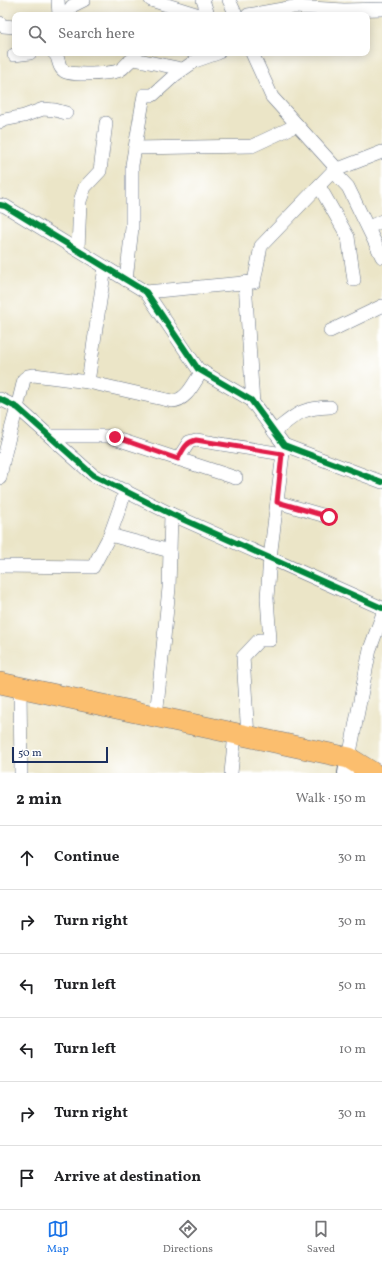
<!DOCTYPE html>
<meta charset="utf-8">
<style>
body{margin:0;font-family:Vollkorn,serif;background:#f6f6f6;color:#202124}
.scale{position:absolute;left:12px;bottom:10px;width:96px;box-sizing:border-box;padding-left:4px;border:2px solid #1b2f5e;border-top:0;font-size:11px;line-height:14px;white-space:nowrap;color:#1b2f5e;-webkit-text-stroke:3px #fff;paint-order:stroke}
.stop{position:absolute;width:12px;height:12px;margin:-9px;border:3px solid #e11d48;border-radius:50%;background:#fff}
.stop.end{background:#e11d48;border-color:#fff;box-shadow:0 1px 4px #0008}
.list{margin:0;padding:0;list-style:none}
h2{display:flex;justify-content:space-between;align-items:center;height:52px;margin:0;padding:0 16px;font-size:17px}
h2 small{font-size:13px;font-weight:400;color:#757577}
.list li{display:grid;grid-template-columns:26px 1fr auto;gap:12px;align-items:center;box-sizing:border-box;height:64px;padding:0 16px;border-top:1px solid #e0e0e0}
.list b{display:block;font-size:15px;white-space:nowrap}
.list em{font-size:13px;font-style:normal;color:#757577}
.icon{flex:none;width:22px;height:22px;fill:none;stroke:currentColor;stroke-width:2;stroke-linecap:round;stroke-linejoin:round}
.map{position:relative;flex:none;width:382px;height:773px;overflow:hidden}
.search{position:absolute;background:#fff;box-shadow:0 2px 10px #0003;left:12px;right:12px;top:12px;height:44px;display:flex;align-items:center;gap:10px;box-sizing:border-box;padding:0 14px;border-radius:8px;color:#757577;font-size:15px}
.sheet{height:436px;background:#fff}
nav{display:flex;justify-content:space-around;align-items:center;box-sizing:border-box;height:56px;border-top:1px solid #e0e0e0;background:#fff;font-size:11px;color:#757577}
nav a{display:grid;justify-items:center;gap:2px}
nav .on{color:#1a73e8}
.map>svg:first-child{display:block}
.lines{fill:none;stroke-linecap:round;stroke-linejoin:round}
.minor-casing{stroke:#646f83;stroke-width:14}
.tertiary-casing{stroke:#646f83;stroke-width:18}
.primary-casing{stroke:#646f83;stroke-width:22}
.minor{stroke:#fff;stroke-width:13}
.tertiary{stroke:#fff;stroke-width:16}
.primary{stroke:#fbbe6e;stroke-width:21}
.cycleway-casing{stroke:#fff;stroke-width:8}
.cycleway{stroke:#00873e;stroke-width:6}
.route{stroke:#e11d48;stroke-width:5}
</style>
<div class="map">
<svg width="382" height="773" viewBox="0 0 382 773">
<rect width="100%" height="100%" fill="#fff"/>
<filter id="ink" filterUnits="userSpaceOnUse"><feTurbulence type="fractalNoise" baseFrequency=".025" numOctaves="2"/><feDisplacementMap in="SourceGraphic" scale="8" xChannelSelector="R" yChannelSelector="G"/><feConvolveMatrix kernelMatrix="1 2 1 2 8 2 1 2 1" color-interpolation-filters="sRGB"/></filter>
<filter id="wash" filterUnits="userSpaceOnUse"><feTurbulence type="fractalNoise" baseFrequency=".012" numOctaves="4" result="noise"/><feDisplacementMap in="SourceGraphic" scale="16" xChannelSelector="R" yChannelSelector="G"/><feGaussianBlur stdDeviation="0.9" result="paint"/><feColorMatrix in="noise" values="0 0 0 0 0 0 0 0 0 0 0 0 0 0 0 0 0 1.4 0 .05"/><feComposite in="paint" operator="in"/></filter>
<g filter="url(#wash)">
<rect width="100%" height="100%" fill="#ebe5c7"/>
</g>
<g filter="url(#ink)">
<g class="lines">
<defs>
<g id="minor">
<polyline points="58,0 59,15"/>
<polyline points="151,0 199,15"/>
<polyline points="203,0 208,15"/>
<polyline points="229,0 236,15"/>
<polyline points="66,15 72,6 84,0"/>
<polyline points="248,15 294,7 344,10 382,9"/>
<polyline points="0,23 3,26 15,27"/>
<path d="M54,53C60,57 57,67 64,71C70,76 112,74 120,70C126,67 127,61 134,59L182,69"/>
<polyline points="252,53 272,97 337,169"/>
<polyline points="14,55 30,53"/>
<polyline points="0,122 4,120 24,116 43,109 55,110 66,113"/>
<polyline points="135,148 252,146 297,125"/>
<polyline points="333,171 348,187 382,257"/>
<polyline points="319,186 348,237 354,280"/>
<polyline points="0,205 5,206 146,292 198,369 251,400 284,445 382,482"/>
<polyline points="369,227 382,221"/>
<polyline points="78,250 80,201 85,187 100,171 106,123"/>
<polyline points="126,280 132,228 132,165 144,95 153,95 175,75 195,61 218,53"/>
<polyline points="245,282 253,404"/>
<polyline points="146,292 254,282 261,246 333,171 382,152"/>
<polyline points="330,331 382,306"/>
<path d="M88,382L172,401C187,401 194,382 202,371"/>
<polyline points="0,399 18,408 93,475 171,514 382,608"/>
<path d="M274,432C297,414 300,408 330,407"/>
<polyline points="50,436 108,436 236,478"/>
<polyline points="178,459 189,442 196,440 283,454"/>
<path d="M0,478C5,445 17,412 24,379L28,376L34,375L88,382L105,267"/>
<polyline points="277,502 329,517"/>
<polyline points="110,535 170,551"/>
<polyline points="0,566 93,567 110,535 126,490"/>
<polyline points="20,688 21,773"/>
<polyline points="156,717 169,588 171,514"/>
<polyline points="248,737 243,657 259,640 270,640 267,598 270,558 284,445"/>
<polyline points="349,758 370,649 382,616"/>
<polyline points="231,773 235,734"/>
</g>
<polyline id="tertiary" points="346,773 349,758"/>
<polyline id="primary" points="0,683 349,758 373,773"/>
</defs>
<use href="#minor" class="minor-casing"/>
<use href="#tertiary" class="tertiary-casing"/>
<use href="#primary" class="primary-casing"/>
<use href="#minor" class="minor"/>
<use href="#tertiary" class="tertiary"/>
<use href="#primary" class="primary"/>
<defs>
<g id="cycleway">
<polyline points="0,205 5,206 146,292 198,369 251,400 284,445 382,482"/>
<polyline points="0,399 18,408 93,475 171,514 382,608"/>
</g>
</defs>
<use href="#cycleway" class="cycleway-casing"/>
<use href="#cycleway" class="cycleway"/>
</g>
</g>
<g class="lines" filter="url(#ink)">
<path class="route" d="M115,437L178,459C183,450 186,442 196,440L282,454L277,502L329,517"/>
</g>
</svg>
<div class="scale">50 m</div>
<div class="stop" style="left:329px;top:517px"></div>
<div class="stop end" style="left:115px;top:437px"></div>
<div class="search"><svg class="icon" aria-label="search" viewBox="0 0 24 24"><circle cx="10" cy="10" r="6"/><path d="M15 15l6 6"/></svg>Search here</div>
</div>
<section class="sheet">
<h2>2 min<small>Walk · 150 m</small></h2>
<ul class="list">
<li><svg class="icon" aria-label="ahead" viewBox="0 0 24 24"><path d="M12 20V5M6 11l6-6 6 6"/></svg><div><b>Continue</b></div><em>30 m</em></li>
<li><svg class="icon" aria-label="right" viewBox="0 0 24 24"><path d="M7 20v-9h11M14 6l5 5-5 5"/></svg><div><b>Turn right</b></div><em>30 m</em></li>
<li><svg class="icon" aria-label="left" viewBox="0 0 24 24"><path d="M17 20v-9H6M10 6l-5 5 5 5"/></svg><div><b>Turn left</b></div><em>50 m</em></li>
<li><svg class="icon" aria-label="left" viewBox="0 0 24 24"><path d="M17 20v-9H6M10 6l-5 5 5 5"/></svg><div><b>Turn left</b></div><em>10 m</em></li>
<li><svg class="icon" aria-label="right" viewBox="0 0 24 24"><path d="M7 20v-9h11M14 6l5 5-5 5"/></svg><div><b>Turn right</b></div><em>30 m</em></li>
<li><svg class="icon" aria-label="arrive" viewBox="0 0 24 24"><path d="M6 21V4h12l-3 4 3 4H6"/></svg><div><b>Arrive at destination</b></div></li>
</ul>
</section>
<nav>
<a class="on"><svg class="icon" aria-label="map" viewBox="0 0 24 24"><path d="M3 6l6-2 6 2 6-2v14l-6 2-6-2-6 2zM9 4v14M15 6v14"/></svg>Map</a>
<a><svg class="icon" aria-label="directions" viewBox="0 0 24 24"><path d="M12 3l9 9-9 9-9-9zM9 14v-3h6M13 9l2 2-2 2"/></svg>Directions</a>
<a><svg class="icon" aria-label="saved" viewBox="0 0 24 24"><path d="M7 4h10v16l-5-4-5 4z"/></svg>Saved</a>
</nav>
